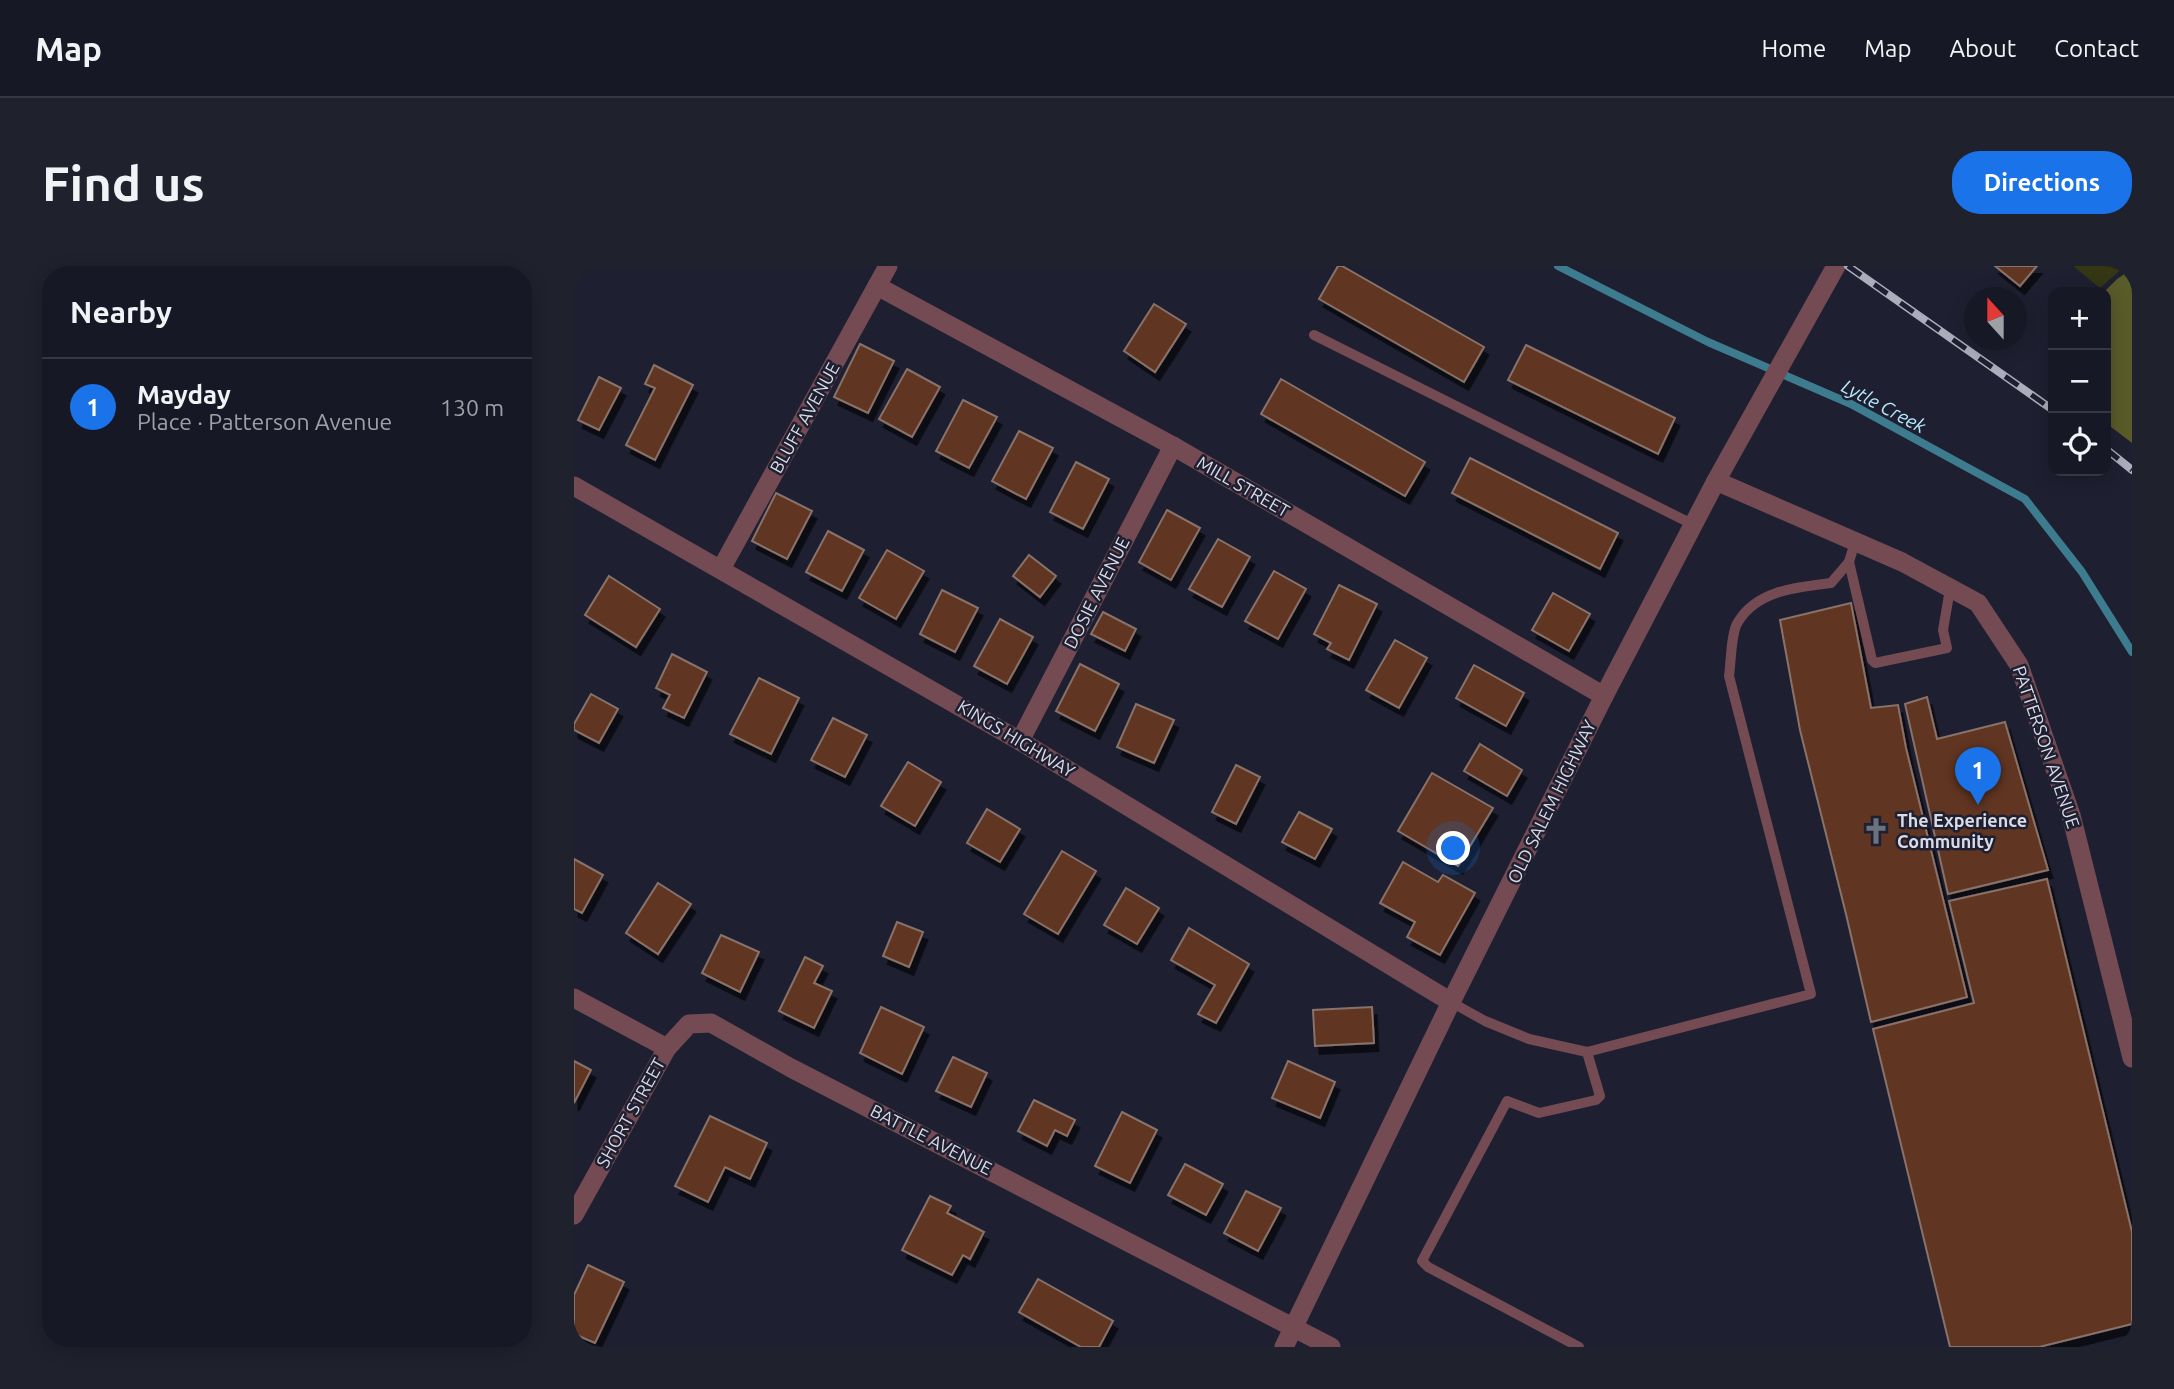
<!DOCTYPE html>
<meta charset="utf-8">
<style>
body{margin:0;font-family:Ubuntu,sans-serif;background:#1f212d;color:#f1f3f6}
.controls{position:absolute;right:21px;top:21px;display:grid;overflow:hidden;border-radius:14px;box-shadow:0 4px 18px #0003}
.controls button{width:63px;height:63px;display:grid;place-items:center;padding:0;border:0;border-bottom:2px solid #353742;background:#161825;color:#f1f3f6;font:35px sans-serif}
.compass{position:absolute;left:1390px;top:21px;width:63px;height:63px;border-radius:50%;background:#161825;box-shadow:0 4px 18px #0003;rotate:339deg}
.you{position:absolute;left:880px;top:583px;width:24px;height:24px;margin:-18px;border:5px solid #fff;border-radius:50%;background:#1a73e8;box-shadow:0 0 0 10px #1a73e833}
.badge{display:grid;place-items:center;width:46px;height:46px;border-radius:50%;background:#1a73e8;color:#fff;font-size:23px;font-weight:700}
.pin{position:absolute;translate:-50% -58px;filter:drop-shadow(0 2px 4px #0008)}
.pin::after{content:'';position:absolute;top:37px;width:24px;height:21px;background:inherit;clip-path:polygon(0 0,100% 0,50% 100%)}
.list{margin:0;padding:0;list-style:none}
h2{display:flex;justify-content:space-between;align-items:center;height:91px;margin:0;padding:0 28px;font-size:30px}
h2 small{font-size:23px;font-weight:400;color:#9ea0a7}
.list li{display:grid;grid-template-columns:46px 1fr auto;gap:21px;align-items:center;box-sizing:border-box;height:98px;padding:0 28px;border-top:2px solid #353742}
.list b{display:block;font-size:26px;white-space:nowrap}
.list p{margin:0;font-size:23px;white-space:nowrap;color:#9ea0a7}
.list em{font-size:23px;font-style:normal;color:#9ea0a7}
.icon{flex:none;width:38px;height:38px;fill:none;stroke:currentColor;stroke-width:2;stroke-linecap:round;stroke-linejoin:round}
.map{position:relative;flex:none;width:1558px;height:1081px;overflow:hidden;border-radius:28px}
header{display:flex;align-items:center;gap:42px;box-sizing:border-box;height:98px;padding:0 35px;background:#161825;border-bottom:2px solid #353742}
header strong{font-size:33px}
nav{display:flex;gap:38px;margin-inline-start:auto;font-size:24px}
.intro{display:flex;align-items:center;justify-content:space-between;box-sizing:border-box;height:168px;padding:0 42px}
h1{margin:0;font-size:49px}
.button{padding:18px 32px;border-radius:28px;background:#1a73e8;color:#fff;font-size:24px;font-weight:700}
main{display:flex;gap:42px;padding:0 42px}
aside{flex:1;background:#161825;border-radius:28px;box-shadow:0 4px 18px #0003}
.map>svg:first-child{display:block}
.green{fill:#343614}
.forest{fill:#595b29}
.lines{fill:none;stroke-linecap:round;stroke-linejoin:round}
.stream{stroke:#3d7b8e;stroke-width:8}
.building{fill:#603420;stroke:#897269;stroke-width:2;filter:url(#shadow)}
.service{stroke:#744a53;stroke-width:10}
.minor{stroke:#744a53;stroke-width:19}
.rail-casing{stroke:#abadbb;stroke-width:8}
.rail{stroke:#1e2031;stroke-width:5;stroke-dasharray:16;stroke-linecap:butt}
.labels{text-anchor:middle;stroke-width:5;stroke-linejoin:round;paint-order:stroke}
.street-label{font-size:18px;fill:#d9dbe7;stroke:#1e2031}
.poi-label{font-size:18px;font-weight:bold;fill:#d9dbe7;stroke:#1e2031;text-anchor:start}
.water-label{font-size:19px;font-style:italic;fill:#b5ebfe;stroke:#1e2031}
</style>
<header>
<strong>Map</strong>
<nav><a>Home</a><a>Map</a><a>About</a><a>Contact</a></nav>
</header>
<div class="intro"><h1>Find us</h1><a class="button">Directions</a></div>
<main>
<aside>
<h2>Nearby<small></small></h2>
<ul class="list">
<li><span class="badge">1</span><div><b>Mayday</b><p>Place · Patterson Avenue</p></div><em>130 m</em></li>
</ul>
</aside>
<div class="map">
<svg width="1558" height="1081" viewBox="0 0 1558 1081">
<defs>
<filter id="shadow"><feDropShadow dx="4.5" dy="8" stdDeviation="0" flood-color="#0009"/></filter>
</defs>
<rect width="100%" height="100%" fill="#1e2031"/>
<polygon class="green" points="1499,0 1551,0 1526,22"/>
<polygon class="forest" points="1558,3 1558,177 1532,157 1532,26 1530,26 1543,13"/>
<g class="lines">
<polyline class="stream" points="984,0 1134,76 1277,138 1451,233 1508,306 1558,386"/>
</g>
<g class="building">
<polygon points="764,0 768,0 910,81 890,116 745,33"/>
<polygon points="1421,0 1463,0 1446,20"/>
<polygon points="580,38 612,58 581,106 550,85"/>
<polygon points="286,78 320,95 294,147 260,131"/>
<polygon points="952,79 1101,152 1084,188 934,114"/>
<polygon points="80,99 119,119 81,194 52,179 81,122 71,118"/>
<polygon points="333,103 366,121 338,171 305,153"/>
<polygon points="25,111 47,122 25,164 4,154"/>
<polygon points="707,113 851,196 831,230 687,148"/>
<polygon points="389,134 423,151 395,202 362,185"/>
<polygon points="445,165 479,182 452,233 418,215"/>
<polygon points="896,192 1044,267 1026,303 878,227"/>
<polygon points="502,196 535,213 509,263 476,246"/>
<polygon points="202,227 238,245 213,293 178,275"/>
<polygon points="593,244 626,262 597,314 565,296"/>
<polygon points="254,265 290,284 268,325 232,306"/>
<polygon points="644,273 676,291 648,341 615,323"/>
<polygon points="313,284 350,305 322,353 285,332"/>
<polygon points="455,289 482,310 466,331 439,310"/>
<polygon points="700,305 732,323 704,373 671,355"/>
<polygon points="35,310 86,343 62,381 11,349"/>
<polygon points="765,319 803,338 775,394 753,383 757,377 740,368"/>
<polygon points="368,324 404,342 381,386 346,368"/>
<polygon points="979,327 1016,348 995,385 958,364"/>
<polygon points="1277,337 1297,442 1324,439 1332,482 1393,731 1297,756 1272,648 1226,464 1206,354"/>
<polygon points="529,346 562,363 551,385 517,368"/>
<polygon points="426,353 459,371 433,418 400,400"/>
<polygon points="821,374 853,392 825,442 792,424"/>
<polygon points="98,388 133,406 110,452 89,442 96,429 82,422"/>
<polygon points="506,398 545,418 521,465 482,445"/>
<polygon points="900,399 950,427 932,460 882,432"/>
<polygon points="185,412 225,432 197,488 156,468"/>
<polygon points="17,428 44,443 25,477 0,464 0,458"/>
<polygon points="1353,431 1363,473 1431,456 1474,604 1374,628 1331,438"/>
<polygon points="562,438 600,454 580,497 543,481"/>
<polygon points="259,452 293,469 271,511 237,494"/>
<polygon points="906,478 948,504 933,530 890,505"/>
<polygon points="334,496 367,516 341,560 307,540"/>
<polygon points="662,499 686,511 662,558 638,546"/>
<polygon points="858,507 919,542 884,600 824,565"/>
<polygon points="413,543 446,563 426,596 393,577"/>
<polygon points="725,546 758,563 741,593 708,576"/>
<polygon points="488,585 522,605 484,668 450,648"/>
<polygon points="0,593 29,609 8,647 0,643"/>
<polygon points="829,596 864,616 869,609 901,627 866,689 833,671 841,656 806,637"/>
<polygon points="1473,613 1558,966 1558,1058 1465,1081 1376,1081 1299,763 1400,737 1375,635"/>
<polygon points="84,617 117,638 84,688 52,667"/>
<polygon points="552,622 585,642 563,678 530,659"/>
<polygon points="323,656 349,666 335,701 309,690"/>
<polygon points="615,662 675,698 642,757 624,748 641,719 597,694"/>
<polygon points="147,669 185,686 166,726 128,707"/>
<polygon points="231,691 249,700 240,717 258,725 240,762 205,745"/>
<polygon points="307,741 350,761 328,808 286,787"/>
<polygon points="798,741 800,777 741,780 739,744"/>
<polygon points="379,791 413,807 397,841 362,825"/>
<polygon points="0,795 17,804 0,837"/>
<polygon points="714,795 761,816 746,852 698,832"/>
<polygon points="460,834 501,854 493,870 481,864 473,880 444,865"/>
<polygon points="548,846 583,864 556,917 521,900"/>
<polygon points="136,850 193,877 176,913 151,901 134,936 101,920"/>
<polygon points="611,898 649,918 632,949 594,929"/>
<polygon points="672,925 707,942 684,985 650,967"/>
<polygon points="356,930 377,940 373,947 410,966 396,993 389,989 378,1009 328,984"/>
<polygon points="14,999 50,1016 21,1077 0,1068 0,1029"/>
<polygon points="464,1013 539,1055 525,1081 507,1081 445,1046"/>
</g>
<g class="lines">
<g class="service">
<polyline points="740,69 1120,259"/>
<polyline points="1275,296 1298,394 1301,397 1373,382 1369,364 1376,323"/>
<path d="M877,736L911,755L955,773L1013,786L1237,728L1155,410C1157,397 1157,366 1164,356C1183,324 1224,321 1257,317L1275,296L1281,276"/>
<polyline points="1005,1081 854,1001 848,995 933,835 965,847 1022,834 1026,830 1013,786"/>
</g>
<g class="minor">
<polyline points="303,20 599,180 1030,430"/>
<polyline points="1142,215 1328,296 1404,337 1445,399 1497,549 1558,792"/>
<polyline points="0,220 446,475 877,736"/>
<polyline points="147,303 314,0"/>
<polyline points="446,475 599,180"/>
<polyline points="0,732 93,782"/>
<polyline points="0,949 93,782 115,758 137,757 217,802 757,1081"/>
<polyline points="710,1081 877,736 1030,430 1142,215 1262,0"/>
</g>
<defs>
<g id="rail">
<polyline points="1274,0 1479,144"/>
<polyline points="1532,183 1558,204"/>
</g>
</defs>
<use href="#rail" class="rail-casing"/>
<use href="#rail" class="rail"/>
</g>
<defs>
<symbol id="church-bare" viewBox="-9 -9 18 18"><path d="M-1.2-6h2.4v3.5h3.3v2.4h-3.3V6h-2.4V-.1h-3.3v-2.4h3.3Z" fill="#6b7280" stroke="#1e2031" stroke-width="2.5" paint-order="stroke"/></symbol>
</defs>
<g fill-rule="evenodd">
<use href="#church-bare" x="1283" y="546" width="38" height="38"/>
</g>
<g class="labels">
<g class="street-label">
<text transform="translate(231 152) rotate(-61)" y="6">BLUFF AVENUE</text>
<text transform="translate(669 221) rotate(30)" y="6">MILL STREET</text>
<text transform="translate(523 327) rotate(-63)" y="6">DOSIE AVENUE</text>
<text transform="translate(442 473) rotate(31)" y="6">KINGS HIGHWAY</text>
<text transform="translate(1472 481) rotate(71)" y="6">PATTERSON AVENUE</text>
<text transform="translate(978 536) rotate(-64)" y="6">OLD SALEM HIGHWAY</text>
<text transform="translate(57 847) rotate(-61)" y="6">SHORT STREET</text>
<text transform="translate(357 874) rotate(27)" y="6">BATTLE AVENUE</text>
</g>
<g class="poi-label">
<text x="1323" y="561">The Experience<tspan x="1323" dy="21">Community</tspan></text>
</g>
<g class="water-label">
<text transform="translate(1310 140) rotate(28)" y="7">Lytle Creek</text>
</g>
</g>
</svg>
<div class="controls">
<button>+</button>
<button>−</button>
<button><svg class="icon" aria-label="locate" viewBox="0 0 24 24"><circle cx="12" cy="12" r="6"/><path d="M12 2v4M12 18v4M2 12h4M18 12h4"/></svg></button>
</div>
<svg class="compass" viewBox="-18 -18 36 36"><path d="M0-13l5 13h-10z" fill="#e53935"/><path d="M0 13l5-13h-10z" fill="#9ea0a7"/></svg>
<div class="you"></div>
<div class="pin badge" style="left:1404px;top:539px">1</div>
</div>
</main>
